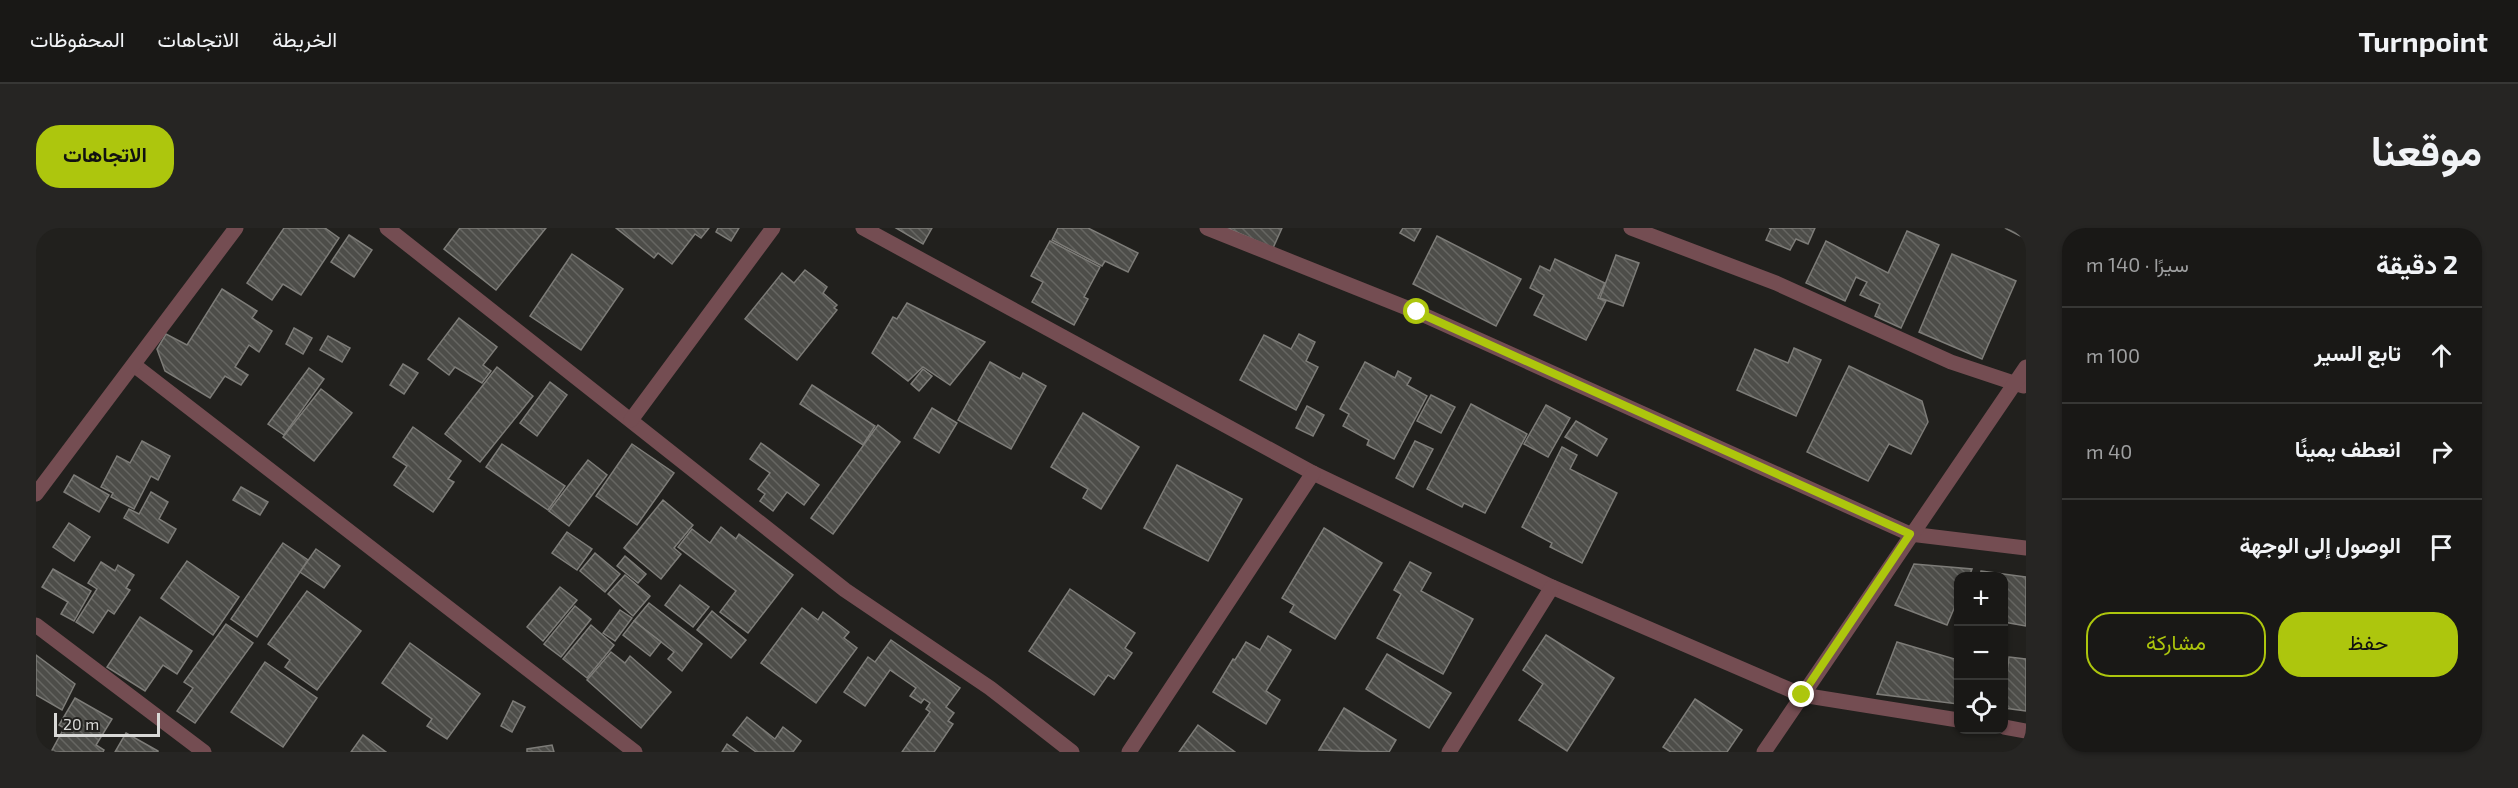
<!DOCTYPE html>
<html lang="ar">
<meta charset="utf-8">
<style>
body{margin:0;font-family:"Exo 2",Vazirmatn,sans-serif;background:#262523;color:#f1f3f6;direction:rtl}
.controls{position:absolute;right:18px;bottom:18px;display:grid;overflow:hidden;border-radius:12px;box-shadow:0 2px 4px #0004}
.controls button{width:54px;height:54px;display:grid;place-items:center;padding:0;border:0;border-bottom:2px solid #373735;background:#191816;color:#f1f3f6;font:30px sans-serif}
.scale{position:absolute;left:18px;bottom:15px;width:106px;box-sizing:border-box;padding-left:6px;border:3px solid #d9d9d7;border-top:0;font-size:16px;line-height:21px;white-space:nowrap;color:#d9d9d7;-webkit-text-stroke:4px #21201d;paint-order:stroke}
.stop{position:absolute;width:18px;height:18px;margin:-14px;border:4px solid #adc60d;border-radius:50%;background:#fff}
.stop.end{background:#adc60d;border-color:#fff;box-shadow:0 2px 6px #0008}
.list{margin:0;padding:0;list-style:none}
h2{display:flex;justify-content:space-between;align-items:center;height:78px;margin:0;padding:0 24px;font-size:26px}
h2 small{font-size:20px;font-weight:400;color:#9fa0a1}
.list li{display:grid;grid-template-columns:39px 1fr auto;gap:18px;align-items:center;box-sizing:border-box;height:96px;padding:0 24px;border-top:2px solid #373735}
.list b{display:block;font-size:22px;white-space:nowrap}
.list em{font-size:20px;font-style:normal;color:#9fa0a1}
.actions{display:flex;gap:12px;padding:18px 24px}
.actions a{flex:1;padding:14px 0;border:2px solid #adc60d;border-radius:24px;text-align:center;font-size:21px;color:#adc60d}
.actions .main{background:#adc60d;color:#111}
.icon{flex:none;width:33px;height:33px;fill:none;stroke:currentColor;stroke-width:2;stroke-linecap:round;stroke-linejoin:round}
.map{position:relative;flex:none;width:1990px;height:524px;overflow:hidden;direction:ltr;border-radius:24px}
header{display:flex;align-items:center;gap:36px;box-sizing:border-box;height:84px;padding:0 30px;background:#191816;border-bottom:2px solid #373735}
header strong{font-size:28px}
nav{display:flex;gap:33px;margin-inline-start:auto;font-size:21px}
.intro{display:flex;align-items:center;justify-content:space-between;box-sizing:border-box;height:144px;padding:0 36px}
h1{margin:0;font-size:42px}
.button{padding:15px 27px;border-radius:24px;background:#adc60d;color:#111;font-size:21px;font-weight:700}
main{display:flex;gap:36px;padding:0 36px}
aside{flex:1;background:#191816;border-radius:24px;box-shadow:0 2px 4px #0004}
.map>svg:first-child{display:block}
.building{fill:url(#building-back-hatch);stroke:#7d7c78;stroke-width:1.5}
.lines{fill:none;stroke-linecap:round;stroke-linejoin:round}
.minor{stroke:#744d52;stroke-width:15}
.route{stroke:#adc60d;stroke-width:8}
</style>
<header>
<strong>Turnpoint</strong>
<nav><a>الخريطة</a><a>الاتجاهات</a><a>المحفوظات</a></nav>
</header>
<div class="intro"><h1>موقعنا</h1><a class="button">الاتجاهات</a></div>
<main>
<aside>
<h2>2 دقيقة<small>سيرًا · 140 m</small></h2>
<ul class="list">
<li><svg class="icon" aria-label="ahead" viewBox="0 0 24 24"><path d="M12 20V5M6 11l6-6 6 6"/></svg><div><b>تابع السير</b></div><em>100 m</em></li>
<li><svg class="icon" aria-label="right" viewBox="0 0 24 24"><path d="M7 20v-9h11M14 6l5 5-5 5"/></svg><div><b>انعطف يمينًا</b></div><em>40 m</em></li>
<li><svg class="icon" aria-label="arrive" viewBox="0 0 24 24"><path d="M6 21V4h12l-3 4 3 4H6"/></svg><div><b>الوصول إلى الوجهة</b></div></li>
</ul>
<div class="actions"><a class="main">حفظ</a><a>مشاركة</a></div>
</aside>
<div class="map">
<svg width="1990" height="524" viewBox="0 0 1990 524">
<defs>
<pattern id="building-back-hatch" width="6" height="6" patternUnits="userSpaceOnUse" patternTransform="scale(1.5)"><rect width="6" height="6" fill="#4d4d49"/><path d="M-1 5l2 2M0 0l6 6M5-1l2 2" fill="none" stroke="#666662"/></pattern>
</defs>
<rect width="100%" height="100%" fill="#21201d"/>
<g class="building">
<polygon points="248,0 289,0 303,10 265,67 247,56 236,72 211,55"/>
<polygon points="424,0 510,0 460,62 408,21"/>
<polygon points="580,0 673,0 665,10 659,6 636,36 622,25 618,30"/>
<polygon points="682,0 703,0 695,13 680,4"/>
<polygon points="860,0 896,0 887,16"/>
<polygon points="1022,0 1052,0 1102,25 1092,44 1069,33 1066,38 1016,12"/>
<polygon points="1191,0 1246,0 1237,20"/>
<polygon points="1367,0 1385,0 1378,13 1364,5"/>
<polygon points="1733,0 1779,0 1772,16 1760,11 1754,22 1730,12 1735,1"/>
<polygon points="1969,0 1990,0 1990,11"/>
<polygon points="1871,3 1903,17 1865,100 1839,88 1844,76 1824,67 1831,54 1820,49 1809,73 1770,55 1790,13 1852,45"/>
<polygon points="313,7 336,22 318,49 295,34"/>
<polygon points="1401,8 1485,51 1460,98 1377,56"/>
<polygon points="1014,13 1064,39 1048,69 1052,71 1038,97 996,74 1007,54 995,48"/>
<polygon points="536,26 587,61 545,122 494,88"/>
<polygon points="1916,26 1980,53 1946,131 1883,104"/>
<polygon points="1580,27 1603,35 1587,78 1564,70"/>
<polygon points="1519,31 1569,55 1562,70 1570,73 1550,112 1498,87 1508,67 1494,60 1504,38 1514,43"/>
<polygon points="769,42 791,59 787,65 801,77 798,80 801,82 761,132 709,91 746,45 758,55"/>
<polygon points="186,61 221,83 216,90 236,103 223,124 213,117 199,139 212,147 205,157 189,148 174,170 129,143 121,121 130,106 151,117"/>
<polygon points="871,75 949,114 914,157 887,139 872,153 836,125 857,89 861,91"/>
<polygon points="423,90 461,119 447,137 455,143 446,155 419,139 413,147 392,131"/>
<polygon points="258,100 276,110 267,126 250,116"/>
<polygon points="1263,106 1279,114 1270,133 1282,139 1260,182 1204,152 1228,107 1255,121"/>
<polygon points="292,108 314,120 306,134 284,122"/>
<polygon points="1758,120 1785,132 1760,188 1701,162 1719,121 1752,135"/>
<polygon points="954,134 984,151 987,145 1010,158 975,221 922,192"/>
<polygon points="1329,134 1359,150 1362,143 1375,150 1371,157 1391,168 1358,231 1331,217 1333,212 1307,198 1313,186 1304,181"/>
<polygon points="367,136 382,145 368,166 354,157"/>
<polygon points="1813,138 1886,173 1892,194 1875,226 1853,216 1832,253 1771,224"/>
<polygon points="461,139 497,168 444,234 409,206"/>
<polygon points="273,140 288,151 248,207 232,196"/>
<polygon points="887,141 896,148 883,163 875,156"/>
<polygon points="514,154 531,167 501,208 484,195"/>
<polygon points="776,157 839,198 827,217 764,176"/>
<polygon points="285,161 316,185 278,233 247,209"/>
<polygon points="1395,167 1419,179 1405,205 1381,193"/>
<polygon points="1435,176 1491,206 1449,285 1428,275 1426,279 1391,261"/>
<polygon points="1510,177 1534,190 1512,229 1488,216"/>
<polygon points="1271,178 1288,187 1277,208 1260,200"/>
<polygon points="896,180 921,195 903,225 878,210"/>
<polygon points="1047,185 1103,219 1065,281 1047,270 1052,261 1015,239"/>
<polygon points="1540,193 1571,211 1561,228 1529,209"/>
<polygon points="842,197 864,214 797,306 775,290"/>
<polygon points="377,199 425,233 412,251 418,254 397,284 358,257 371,238 357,229"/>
<polygon points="106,213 134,228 122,252 115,248 98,281 75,269 77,265 65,259 81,228 94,235"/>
<polygon points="1379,213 1397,221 1377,259 1360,250"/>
<polygon points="725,215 783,257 768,277 751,264 737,283 724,273 729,266 722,261 734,245 714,231"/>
<polygon points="466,216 529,258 512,282 450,239"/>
<polygon points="596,216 638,245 601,297 560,268"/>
<polygon points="1526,219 1541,227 1534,241 1581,265 1546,335 1514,319 1516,315 1486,299"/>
<polygon points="552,232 571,247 533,298 513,283"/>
<polygon points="1141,237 1206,271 1172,333 1108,300"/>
<polygon points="38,247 73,267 63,284 28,264"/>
<polygon points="205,259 232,274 224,287 197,272"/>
<polygon points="115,264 132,274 123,291 140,301 132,315 88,290 93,281 103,286"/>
<polygon points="627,272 657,297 638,320 645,326 625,351 588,320"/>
<polygon points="33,295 54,309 38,333 17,319"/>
<polygon points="685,299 700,311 703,306 757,347 712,405 684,384 700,363 642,319 656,301 674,315"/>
<polygon points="1288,300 1346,335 1299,411 1254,384 1258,377 1246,370"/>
<polygon points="531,304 556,321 541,342 516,325"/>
<polygon points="247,315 272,332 221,409 195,391"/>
<polygon points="280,321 304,338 288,360 264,344"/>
<polygon points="559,325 584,346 569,364 544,343"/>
<polygon points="589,328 610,346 602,355 581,338"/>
<polygon points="151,333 203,369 177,407 125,370"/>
<polygon points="65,334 79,343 82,337 98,347 90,360 94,362 78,386 72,382 57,405 40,394 61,361 52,355"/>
<polygon points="1374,334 1395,345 1385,363 1437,391 1407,446 1341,410 1365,366 1358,362"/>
<polygon points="1878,336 1936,341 1933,349 1922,349 1922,371 1911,397 1859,377"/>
<polygon points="17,341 55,363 38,393 25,386 32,374 6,359"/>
<polygon points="1945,343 1990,349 1990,398 1968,394 1968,349 1944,349"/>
<polygon points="589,347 614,368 597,388 572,366"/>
<polygon points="644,357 673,379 657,399 629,377"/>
<polygon points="524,359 541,372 507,413 491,399"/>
<polygon points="1034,361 1099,405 1089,420 1096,425 1078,451 1072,447 1058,467 993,423"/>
<polygon points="271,363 325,403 281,462 249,439 254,432 232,416"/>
<polygon points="613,375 666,416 646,443 632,431 638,424 598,393"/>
<polygon points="539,378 555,391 525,429 508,416"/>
<polygon points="766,380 782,392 787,384 813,404 808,410 821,420 780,475 725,435"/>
<polygon points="584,382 596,390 579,413 567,405"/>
<polygon points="676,383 710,412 695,430 661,402"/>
<polygon points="104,389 156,423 141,446 127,437 109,463 71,439"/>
<polygon points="598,393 625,414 614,428 587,407"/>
<polygon points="190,396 217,415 159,495 141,483 157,460 148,454"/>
<polygon points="555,397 578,417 551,450 527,431"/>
<polygon points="1510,407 1578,450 1531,523 1483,492 1507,456 1487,442"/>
<polygon points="1232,408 1255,422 1230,463 1244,472 1230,496 1177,464 1197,431 1199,432 1210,414 1224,422"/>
<polygon points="855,412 924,460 910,479 918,485 912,493 917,496 898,524 866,524 894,484 890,481 894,475 888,471 885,475 874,468 880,460 854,442 829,478 808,464 832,429 839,434"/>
<polygon points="1861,414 1922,432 1922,476 1841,466"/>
<polygon points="374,415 444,466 411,511 391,498 396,491 346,455"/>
<polygon points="575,424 589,435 594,428 635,464 605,500 551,452"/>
<polygon points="1351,426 1415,465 1393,500 1330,461"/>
<polygon points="0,427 39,456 26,482 0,467"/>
<polygon points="1973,429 1990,431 1990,483 1968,480 1968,453 1970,454"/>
<polygon points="229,434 281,470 247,519 195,484"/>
<polygon points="39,470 76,491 60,517 68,522 67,524 15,524 28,500 23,497"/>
<polygon points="1659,471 1706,502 1691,524 1635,524 1627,519"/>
<polygon points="477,473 489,479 476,504 465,498"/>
<polygon points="1308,480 1360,512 1353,524 1283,522"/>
<polygon points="711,489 739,511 747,499 765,513 757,524 720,524 697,507"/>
<polygon points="1162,497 1199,524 1143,524"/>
<polygon points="90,505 122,523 122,524 79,524"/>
<polygon points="327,507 350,524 315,524"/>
<polygon points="691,516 702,524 686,524"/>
<polygon points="516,517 518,524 491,524 491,521"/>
</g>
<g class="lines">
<g class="minor">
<polyline points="351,0 809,362 954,460 1036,524"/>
<polyline points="827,0 1277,245 1516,359 1766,467 1922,492"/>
<polyline points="1171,0 1381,84 1874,306 1990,320"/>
<polyline points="1595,0 1740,55 1915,134 1987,158"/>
<polyline points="98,137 599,524"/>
<polyline points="595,192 737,0"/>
<polyline points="0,266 200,0"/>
<polyline points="0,397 168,524"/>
<polyline points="1968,499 1990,503"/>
<polyline points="1093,524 1277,245"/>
<polyline points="1413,524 1516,359"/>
<polyline points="1728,524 1990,139"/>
</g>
</g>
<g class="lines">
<polyline class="route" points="1381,84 1874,306 1766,467"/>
</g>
</svg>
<div class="controls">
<button>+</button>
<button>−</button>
<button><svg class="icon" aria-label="locate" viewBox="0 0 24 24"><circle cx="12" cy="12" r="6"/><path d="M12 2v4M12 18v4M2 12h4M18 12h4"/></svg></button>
</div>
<div class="scale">20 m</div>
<div class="stop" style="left:1381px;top:84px"></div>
<div class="stop end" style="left:1766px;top:467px"></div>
</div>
</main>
